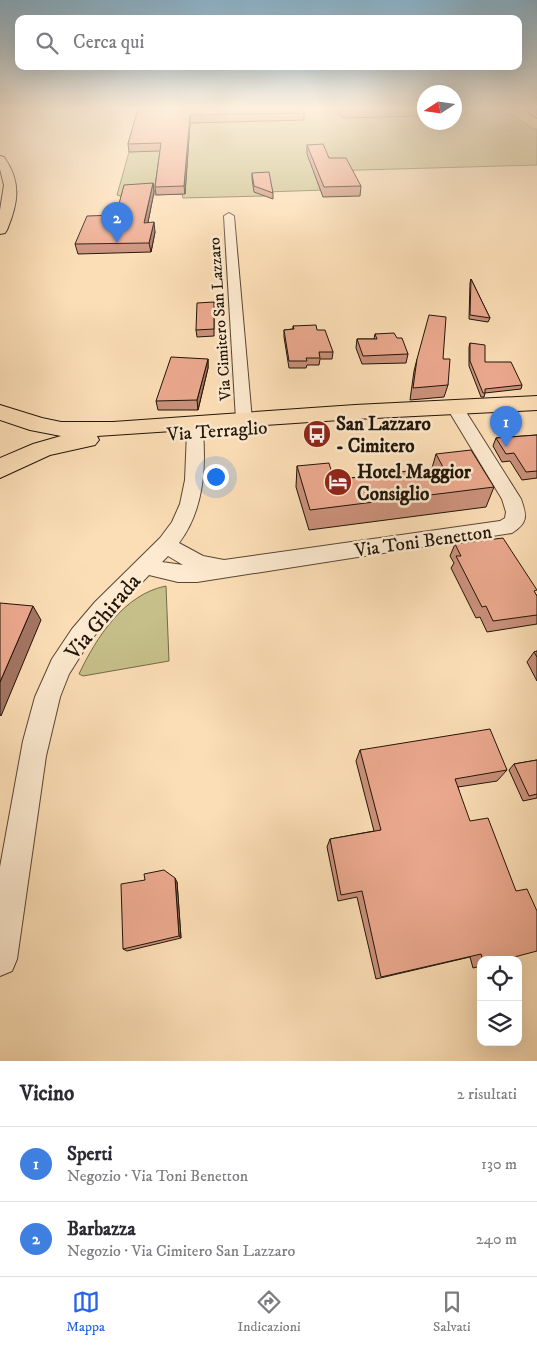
<!DOCTYPE html>
<html lang="it">
<meta charset="utf-8">
<style>
body{margin:0;font-family:"IM FELL DW Pica",serif;background:#f7f7f7;color:#2b2b33}
.controls{position:absolute;right:15px;bottom:15px;display:grid;overflow:hidden;border-radius:10px;box-shadow:0 5px 20px #0002}
.controls button{width:45px;height:45px;display:grid;place-items:center;padding:0;border:0;border-bottom:1px solid #e1e1e2;background:#fff;color:#2b2b33;font:25px sans-serif}
.compass{position:absolute;left:417px;top:85px;width:45px;height:45px;border-radius:50%;background:#fff;box-shadow:0 5px 20px #0002;rotate:258deg}
.you{position:absolute;left:215px;top:476px;width:18px;height:18px;margin:-12px;border:4px solid #fff;border-radius:50%;background:#1a73e8;box-shadow:0 0 0 8px #1a73e833}
.badge{display:grid;place-items:center;width:32px;height:32px;border-radius:50%;background:#2563eb;color:#fff;font-size:16px;font-weight:700}
.pin{position:absolute;translate:-50% -41px;filter:drop-shadow(0 1px 2px #0008)}
.pin::after{content:'';position:absolute;top:26px;width:18px;height:15px;background:inherit;clip-path:polygon(0 0,100% 0,50% 100%)}
.list{margin:0;padding:0;list-style:none}
h2{display:flex;justify-content:space-between;align-items:center;height:65px;margin:0;padding:0 20px;font-size:21px}
h2 small{font-size:16px;font-weight:400;color:#7c7c81}
.list li{display:grid;grid-template-columns:32px 1fr auto;gap:15px;align-items:center;box-sizing:border-box;height:75px;padding:0 20px;border-top:1px solid #e1e1e2}
.list b{display:block;font-size:19px;white-space:nowrap}
.list p{margin:0;font-size:16px;white-space:nowrap;color:#7c7c81}
.list em{font-size:16px;font-style:normal;color:#7c7c81}
.icon{flex:none;width:28px;height:28px;fill:none;stroke:currentColor;stroke-width:2;stroke-linecap:round;stroke-linejoin:round}
.map{position:relative;flex:none;width:537px;height:1061px;overflow:hidden}
.search{position:absolute;background:#fff;box-shadow:0 5px 20px #0002;left:15px;right:15px;top:15px;height:55px;display:flex;align-items:center;gap:12px;box-sizing:border-box;padding:0 18px;border-radius:10px;color:#7c7c81;font-size:19px}
.sheet{height:215px;background:#fff}
nav{display:flex;justify-content:space-around;align-items:center;box-sizing:border-box;height:70px;border-top:1px solid #e1e1e2;background:#fff;font-size:14px;color:#7c7c81}
nav a{display:grid;justify-items:center;gap:2px}
nav .on{color:#2563eb}
.map>svg:first-child{display:block}
.green{fill:#c6bf89;stroke:#746a48}
.lines{fill:none;stroke-linecap:round;stroke-linejoin:round}
.street-casing{stroke:#584634;stroke-width:2}
.secondary-casing{stroke:#211408;stroke-width:2}
.primary-casing{stroke:#211408;stroke-width:2}
.highway-casing{stroke:#211408;stroke-width:2}
.street{fill:#fdead0;fill-rule:evenodd}
.secondary{fill:#fdead0;fill-rule:evenodd}
.primary{fill:#fcdeb6;fill-rule:evenodd}
.highway{fill:#fcdeb6;fill-rule:evenodd}
.wall{fill:#cb917b;stroke:#211408}
.shaded-wall{fill:#a57664;stroke:#211408}
.building{fill:#eca98f;stroke:#211408}
.labels{text-anchor:middle;stroke-width:5;stroke-linejoin:round;paint-order:stroke}
.far-street-label{font-size:16px;fill:#211408;stroke:#fdead0}
.poi-label{font-size:19px;font-weight:bold;fill:#211408;stroke:#fdead0;text-anchor:start}
.street-label{font-size:19px;fill:#211408;stroke:#fdead0}
.near-street-label{font-size:22px;fill:#211408;stroke:#fdead0}
</style>
<div class="map">
<svg width="537" height="1061" viewBox="0 0 537 1061">
<rect width="100%" height="100%" fill="#fcdeb6"/>
<filter id="stains"><feTurbulence type="fractalNoise" baseFrequency=".004" numOctaves="4"/><feColorMatrix values="0 0 0 0 .2 0 0 0 0 .09 0 0 0 0 .02 0 0 0 .5 -.17"/></filter>
<radialGradient id="worn" r=".72"><stop offset=".6" stop-color="#630" stop-opacity="0"/><stop offset="1" stop-color="#630" stop-opacity=".3"/></radialGradient>
<g class="green">
<polygon points="141,109 424,109 424,122 454,122 455,109 501,109 507,115 514,115 533,129 537,129 537,165 325,171 324,190 266,192 265,196 183,198 182,194 120,196 117,195"/>
<path d="M166,586L169,661L83,676L79,674C96,638 124,594 166,586Z"/>
</g>
<g class="lines">
<defs>
<g id="street">
<polygon points="229,213 234,216 252,420 250,424 244,425 238,424 236,420 224,216"/>
<path d="M455,403L461,404L521,499C527,516 528,523 512,533L197,582H178L149,575L110,616L88,644L69,674L60,697L46,756L17,959L12,971L0,976V867L23,741L35,697L52,659L72,629L95,602L160,538L172,522L180,504L185,480L187,432L189,428L195,427L201,428L203,432C206,471 203,511 179,543L203,556L224,560L500,521L505,518L506,512L502,499L447,408L449,404ZM168,556L183,565L162,562Z"/>
</g>
<polygon id="secondary" points="524,109 536,109 537,118"/>
<polygon id="primary" points="537,396 537,410 355,419 97,436 99,440 95,445 50,455 0,478 0,458 33,444 61,436 30,430 0,420 0,405 42,418 61,422 113,422 355,405"/>
<path id="highway" d="M0,156L4,157C22,183 18,203 7,230L5,233L0,234V210L4,185L0,169Z"/>
</defs>
<use href="#street" class="street-casing"/>
<use href="#secondary" class="secondary-casing"/>
<use href="#primary" class="primary-casing"/>
<use href="#highway" class="highway-casing"/>
<use href="#street" class="street"/>
<use href="#secondary" class="secondary"/>
<use href="#primary" class="primary"/>
<use href="#highway" class="highway"/>
</g>
<g class="wall">
<polygon points="138,109 304,113 304,120 190,123 185,194 156,195 155,187 160,151 129,152 128,144"/>
<polygon points="337,109 424,109 424,116 342,118"/>
<polygon points="454,109 467,109 466,115 454,116"/>
<polygon points="307,145 329,158 361,186 360,196 323,197 307,154"/>
<polygon points="252,173 273,193 273,199 254,192 252,179"/>
<polygon points="153,183 154,192 148,222 155,232 151,252 78,254 75,244 116,215"/>
<polygon points="471,279 490,318 488,322 469,319 470,283"/>
<polygon points="214,302 214,336 197,337 196,330"/>
<polygon points="293,326 317,330 333,352 332,359 320,359 319,365 307,365 306,368 289,368 284,337 284,330 293,329"/>
<polygon points="375,334 397,338 408,354 406,363 362,364 356,348 357,339 374,339"/>
<polygon points="470,343 485,362 522,385 521,389 485,393 484,397 481,397 469,366 469,347"/>
<polygon points="208,359 208,368 198,410 158,410 156,401"/>
<polygon points="417,359 443,359 448,385 444,397 410,400 414,371"/>
<polygon points="537,435 537,478 522,480 510,461 502,462 493,446 496,438"/>
<polygon points="436,454 494,487 486,507 309,530 296,487 297,466 334,480 432,468"/>
<polygon points="455,544 535,593 537,596 537,624 487,632 480,617 476,618 451,568 454,563 450,556"/>
<polygon points="537,651 537,681 527,662 534,652"/>
<polygon points="360,750 507,770 497,781 458,787 503,960 481,960 481,966 473,968 470,957 376,979 357,897 338,901 327,847 330,839 374,831 356,761"/>
<polygon points="537,760 537,798 523,801 509,770 514,764"/>
<polygon points="177,882 181,938 127,951 123,949"/>
</g>
<g class="shaded-wall">
<polygon points="190,115 190,123 185,194 184,186"/>
<polygon points="153,183 154,192 146,232 144,223"/>
<polygon points="154,222 155,232 151,252 149,243"/>
<polygon points="208,359 208,368 198,410 197,400"/>
<polygon points="33,606 41,620 1,716 0,714 0,682"/>
<polygon points="175,878 177,882 181,938 179,936"/>
</g>
<g class="building">
<polygon points="138,109 302,109 304,113 190,115 184,186 155,187 161,143 128,144"/>
<polygon points="323,144 329,158 346,158 361,186 324,187 307,145"/>
<polygon points="269,172 273,193 254,186 252,173"/>
<polygon points="153,183 144,223 154,222 149,243 75,244 87,216 116,215 124,185"/>
<polygon points="471,279 490,318 470,315"/>
<polygon points="214,302 214,329 196,330 197,303"/>
<polygon points="429,315 446,317 443,359 450,359 448,385 413,388 417,359"/>
<polygon points="316,325 317,330 325,330 333,352 319,352 320,358 306,358 307,361 289,361 284,330 294,329 293,326"/>
<polygon points="394,333 397,338 402,338 408,354 363,356 357,339 377,339 375,334"/>
<polygon points="470,343 485,345 485,362 511,362 522,385 485,389 485,393 483,393 470,361"/>
<polygon points="171,357 208,359 197,400 156,401"/>
<polygon points="537,435 537,471 526,472 514,453 506,454 496,438"/>
<polygon points="471,450 494,487 310,510 297,466 329,463 334,480 443,467 436,454"/>
<polygon points="503,538 537,590 534,591 537,596 537,615 493,621 486,606 482,607 456,556 461,556 455,544"/>
<polygon points="0,603 33,606 0,682"/>
<polygon points="537,651 537,657 534,652"/>
<polygon points="490,729 507,770 455,779 470,821 488,818 516,891 527,889 537,911 537,951 503,960 483,960 481,954 381,977 362,891 341,895 330,839 381,830 360,750"/>
<polygon points="537,760 537,794 529,796 514,764"/>
<polygon points="164,870 175,878 179,936 123,949 121,884 145,880 144,874"/>
</g>
<linearGradient id="sky" x2="0" y2="1"><stop stop-color="#8bb7d1"/><stop offset="0.42" stop-color="#fef0de"/><stop offset="1" stop-color="#fef0de" stop-opacity="0"/></linearGradient>
<rect width="537" height="258" fill="url(#sky)"/>
<defs>
<symbol id="bus-disc" viewBox="-11 -11 22 22"><circle r="9.5" fill="#8f2418" stroke="#fdead0"/><path d="M-5-6H5V4H4V6H2V4H-2V6H-4V4H-5ZM-3.5-4V0h7V-4ZM-3.5 1.2v1.5H-2V1.2ZM2 1.2v1.5H3.5V1.2Z" fill="#fff"/></symbol>
<symbol id="hotel-disc" viewBox="-11 -11 22 22"><circle r="9.5" fill="#8f2418" stroke="#fdead0"/><path d="M-6-4.5h1.5V1H6V5H4.5V3h-9V5H-6ZM-4 0a1.8 1.8 0 1 1 3.6 0ZM.5 0V-2.5h3Q6-2.5 6 0Z" fill="#fff"/></symbol>
</defs>
<g fill-rule="evenodd">
<use href="#bus-disc" x="301" y="418" width="32" height="32"/>
<use href="#hotel-disc" x="322" y="466" width="32" height="32"/>
</g>
<g class="labels">
<g class="far-street-label">
<text transform="translate(219 319) rotate(-94)" y="6">Via Cimitero San Lazzaro</text>
</g>
<g class="poi-label">
<text x="336" y="430">San Lazzaro<tspan x="336" dy="22">- Cimitero</tspan></text>
<text x="357" y="478">Hotel Maggior<tspan x="357" dy="22">Consiglio</tspan></text>
</g>
<g class="street-label">
<text transform="translate(217 430) rotate(-4)" y="7">Via Terraglio</text>
<text transform="translate(423 540) rotate(-8)" y="7">Via Toni Benetton</text>
</g>
<g class="near-street-label">
<text transform="translate(102 616) rotate(-50)" y="8">Via Ghirada</text>
</g>
</g>
<rect width="100%" height="100%" filter="url(#stains)"/>
<rect width="100%" height="100%" fill="url(#worn)"/>
</svg>
<div class="controls">
<button><svg class="icon" aria-label="locate" viewBox="0 0 24 24"><circle cx="12" cy="12" r="6"/><path d="M12 2v4M12 18v4M2 12h4M18 12h4"/></svg></button>
<button><svg class="icon" aria-label="layers" viewBox="0 0 24 24"><path d="M12 4l9 5-9 5-9-5zM3 14l9 5 9-5"/></svg></button>
</div>
<svg class="compass" viewBox="-18 -18 36 36"><path d="M0-13l5 13h-10z" fill="#e53935"/><path d="M0 13l5-13h-10z" fill="#7c7c81"/></svg>
<div class="you"></div>
<div class="pin badge" style="left:506px;top:447px;background:#3f7fe0">1</div>
<div class="pin badge" style="left:117px;top:243px;background:#3f7fe0">2</div>
<div class="search"><svg class="icon" aria-label="search" viewBox="0 0 24 24"><circle cx="10" cy="10" r="6"/><path d="M15 15l6 6"/></svg>Cerca qui</div>
</div>
<section class="sheet">
<h2>Vicino<small>2 risultati</small></h2>
<ul class="list">
<li><span class="badge" style="background:#3f7fe0">1</span><div><b>Sperti</b><p>Negozio · Via Toni Benetton</p></div><em>130 m</em></li>
<li><span class="badge" style="background:#3f7fe0">2</span><div><b>Barbazza</b><p>Negozio · Via Cimitero San Lazzaro</p></div><em>240 m</em></li>
</ul>
</section>
<nav>
<a class="on"><svg class="icon" aria-label="map" viewBox="0 0 24 24"><path d="M3 6l6-2 6 2 6-2v14l-6 2-6-2-6 2zM9 4v14M15 6v14"/></svg>Mappa</a>
<a><svg class="icon" aria-label="directions" viewBox="0 0 24 24"><path d="M12 3l9 9-9 9-9-9zM9 14v-3h6M13 9l2 2-2 2"/></svg>Indicazioni</a>
<a><svg class="icon" aria-label="saved" viewBox="0 0 24 24"><path d="M7 4h10v16l-5-4-5 4z"/></svg>Salvati</a>
</nav>
